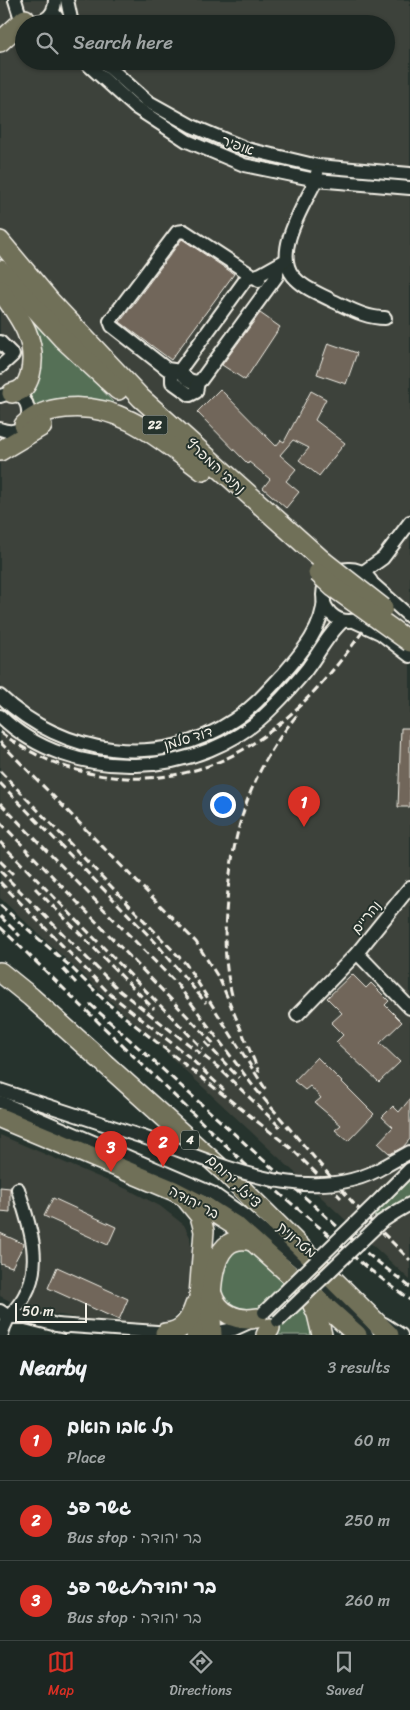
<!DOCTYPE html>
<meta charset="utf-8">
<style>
body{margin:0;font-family:Sriracha,"Playpen Sans Hebrew",sans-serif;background:#252e2a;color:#f1f3f6}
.scale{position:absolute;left:15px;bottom:12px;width:72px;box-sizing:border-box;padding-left:5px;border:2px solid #f4f1e8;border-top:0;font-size:14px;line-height:18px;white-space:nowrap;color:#f4f1e8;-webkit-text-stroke:4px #26332d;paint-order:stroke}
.you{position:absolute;left:222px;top:804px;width:18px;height:18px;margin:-12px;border:4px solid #fff;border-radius:50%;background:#1a73e8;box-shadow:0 0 0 8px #1a73e833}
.badge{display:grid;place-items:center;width:32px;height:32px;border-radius:50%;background:#d93025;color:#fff;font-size:16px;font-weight:700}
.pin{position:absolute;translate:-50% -41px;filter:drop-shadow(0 1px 2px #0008)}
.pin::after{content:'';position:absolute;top:26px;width:18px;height:15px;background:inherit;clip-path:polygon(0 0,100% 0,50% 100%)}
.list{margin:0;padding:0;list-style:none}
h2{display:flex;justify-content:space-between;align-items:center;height:65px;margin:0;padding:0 20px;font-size:21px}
h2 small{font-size:16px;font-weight:400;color:#a0a5a5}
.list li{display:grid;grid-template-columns:32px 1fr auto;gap:15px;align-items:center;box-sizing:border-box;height:80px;padding:0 20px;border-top:1px solid #3a4340}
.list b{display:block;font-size:19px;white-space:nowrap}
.list p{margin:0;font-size:16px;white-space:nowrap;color:#a0a5a5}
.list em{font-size:16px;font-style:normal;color:#a0a5a5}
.icon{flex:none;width:28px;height:28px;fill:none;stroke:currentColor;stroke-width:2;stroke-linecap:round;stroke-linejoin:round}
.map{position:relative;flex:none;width:410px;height:1335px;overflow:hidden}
.search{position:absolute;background:#1c2622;box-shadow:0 1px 4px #0004;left:15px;right:15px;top:15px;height:55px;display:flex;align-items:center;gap:12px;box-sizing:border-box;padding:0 18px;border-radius:28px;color:#a0a5a5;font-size:19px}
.sheet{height:305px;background:#1c2622}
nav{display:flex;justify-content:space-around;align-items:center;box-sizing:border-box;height:70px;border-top:1px solid #3a4340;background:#1c2622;font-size:14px;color:#a0a5a5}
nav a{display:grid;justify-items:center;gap:2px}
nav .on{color:#d93025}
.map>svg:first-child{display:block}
.built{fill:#3c423a;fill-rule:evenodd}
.green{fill:#546f56;stroke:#a4b09f}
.building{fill:#71665a;stroke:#f4f1e8}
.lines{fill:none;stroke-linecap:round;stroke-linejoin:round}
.minor-casing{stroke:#f4f1e8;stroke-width:16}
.highway-casing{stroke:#f4f1e8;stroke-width:22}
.minor{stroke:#26332d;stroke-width:12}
.highway{stroke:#706f59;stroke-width:19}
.rail{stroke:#f4f1e8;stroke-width:3;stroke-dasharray:8 4;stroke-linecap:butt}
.minor-bridge-casing{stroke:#f4f1e8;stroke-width:16;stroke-linecap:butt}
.highway-bridge-casing{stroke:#f4f1e8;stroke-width:22;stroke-linecap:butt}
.minor-bridge{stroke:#26332d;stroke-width:12}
.highway-bridge{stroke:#706f59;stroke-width:19}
.labels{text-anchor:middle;stroke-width:4;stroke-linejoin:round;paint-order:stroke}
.shield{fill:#26332d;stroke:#b6b8b0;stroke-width:1}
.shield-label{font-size:12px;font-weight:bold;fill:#f4f1e8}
.street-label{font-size:14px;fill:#f4f1e8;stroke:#26332d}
</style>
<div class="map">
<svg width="410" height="1335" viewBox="0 0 410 1335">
<rect width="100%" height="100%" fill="#26332d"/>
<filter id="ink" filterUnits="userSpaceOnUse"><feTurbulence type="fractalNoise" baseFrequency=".02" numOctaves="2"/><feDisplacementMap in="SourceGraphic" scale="10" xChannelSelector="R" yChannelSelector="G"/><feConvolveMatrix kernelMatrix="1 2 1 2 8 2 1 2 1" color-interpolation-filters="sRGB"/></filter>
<g filter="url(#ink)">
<g class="built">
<path d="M0,0H410V1280L0,898ZM24,24H386V61H24Z"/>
<polygon points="0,1135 129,1190 160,1206 184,1225 190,1237 192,1259 188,1296 184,1307 174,1318 164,1324 153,1325 108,1323 47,1313 18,1305 0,1296"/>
</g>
<g class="green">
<polygon points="12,294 114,403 91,401 36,410 26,394 33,385"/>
<polygon points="410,1176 410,1199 377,1220 372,1213"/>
<polygon points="243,1243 289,1283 253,1314 219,1301 219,1266"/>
<polygon points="304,1305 319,1335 271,1335 274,1332"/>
</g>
<g class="building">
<polygon points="182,239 234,274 171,360 120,322"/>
<polygon points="260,313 280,327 245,380 222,365"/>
<polygon points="328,343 357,353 346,384 317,374"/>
<polygon points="220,389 276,446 281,440 284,442 311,391 326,399 315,420 345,443 319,476 299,460 309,448 293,440 280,455 296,469 286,481 299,492 286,508 263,488 270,479 249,462 248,464 197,412"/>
<polygon points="401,728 410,728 410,807 398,807"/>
<polygon points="352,974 366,988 371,983 389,1001 385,1005 402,1022 380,1043 400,1062 379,1082 336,1042 343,1035 331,1023 342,1013 327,998"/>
<polygon points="317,1057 374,1114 348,1141 335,1130 341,1125 315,1103 321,1098 310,1086 305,1090 294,1081"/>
<polygon points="410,1099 410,1139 403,1147 390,1154 378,1143 393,1127 382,1117 393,1106 399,1112"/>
<polygon points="0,1187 10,1188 10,1212 0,1211"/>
<polygon points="53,1198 116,1227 108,1245 44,1216"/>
<polygon points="0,1233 24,1244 12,1267 0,1263"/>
<polygon points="57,1267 128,1299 119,1320 48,1288"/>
</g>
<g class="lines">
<defs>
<g id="minor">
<path d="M15,0L20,16C36,28 55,20 55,0"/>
<polyline points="67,0 72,24"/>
<polyline points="53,12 62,24"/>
<polyline points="84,61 135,107 187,141 244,165 316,180 410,188"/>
<polyline points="102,61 147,101 192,126 247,149 318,166 410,174"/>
<path d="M317,173L316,180C305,204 273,251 293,276C303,288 318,293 331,300C349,308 365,318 385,318"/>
<path d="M277,266V276L201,380C192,385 185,378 180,371L182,367L246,279L261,274L286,260"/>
<polyline points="0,342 13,355 0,367"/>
<polyline points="180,371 167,369 112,326 110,321 177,232 184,231 259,280"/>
<polyline points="172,372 172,382 190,395 196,392 198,382"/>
<path d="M0,396C38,382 37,443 0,429"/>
<circle cx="349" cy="595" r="26"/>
<polyline points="362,573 383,558 410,522"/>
<polyline points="374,585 410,617"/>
<polyline points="354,621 380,633 410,656"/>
<path d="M0,696C63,756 160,770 234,720C254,707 268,690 284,673C303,651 323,628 324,598"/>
<path d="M0,716C71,785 202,780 271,709C283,697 296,683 307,669C319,653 328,634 343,621"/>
<polyline points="410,887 357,953 410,1008"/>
<polyline points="297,1015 357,953"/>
<polyline points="0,1090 143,1137"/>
<polyline points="0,1102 212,1193 246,1217 328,1286"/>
<polyline points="385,1166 410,1152"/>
<polyline points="383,1196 410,1169"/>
<polyline points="396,1212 410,1204"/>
<polyline points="324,1284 367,1335"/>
<polyline points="0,1311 9,1317 26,1317 65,1327"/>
<polyline points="384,1324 401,1335"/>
<polyline points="56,1325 171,1333"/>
<path d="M2,1335C4,1318 18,1309 25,1295C44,1261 28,1222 18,1189"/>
<polyline points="205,1335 234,1329 254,1320"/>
</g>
<g id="highway">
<polyline points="0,42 25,19"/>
<polyline points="0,241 50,301 141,398 323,561"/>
<polyline points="0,270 63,339 118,390"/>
<path d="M0,290C19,316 39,341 30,375C27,385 23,391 12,393"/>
<path d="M24,425C36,414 48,410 65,408C121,402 161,440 203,471"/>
<polyline points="0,451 42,426"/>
<polyline points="0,972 31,997 226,1173 389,1335"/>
<polyline points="0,1118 172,1190 207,1208 237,1227 357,1335"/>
<polyline points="187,1200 200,1216 204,1231 196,1335"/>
<path d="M212,1294C218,1313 237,1322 257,1318"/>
<polyline points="308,1294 317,1314 322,1335"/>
<path d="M165,1333C183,1332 190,1320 195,1305"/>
<path d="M212,1335C210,1307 205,1229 252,1241"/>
<polyline points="266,1335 270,1328"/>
</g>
</defs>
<use href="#minor" class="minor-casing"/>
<use href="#highway" class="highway-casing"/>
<use href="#minor" class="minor"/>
<use href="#highway" class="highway"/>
<g class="rail">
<path d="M0,732C77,790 182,795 261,738C301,710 335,670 363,631"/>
<polyline points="0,742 196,942 220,980 259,1072"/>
<polyline points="0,771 186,964 266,1090"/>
<polyline points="0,783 156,943 206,1003"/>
<polyline points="0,803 177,984 253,1086 354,1204 410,1260"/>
<polyline points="0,822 215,1045"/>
<polyline points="0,842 203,1049"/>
<polyline points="0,861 13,874"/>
<polyline points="0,871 120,991 219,1068 280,1127"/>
<polyline points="0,882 111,995 188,1056 224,1090"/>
<polyline points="35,888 154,1009"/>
<polyline points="0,905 71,967 107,1003 292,1149 341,1198"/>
<polyline points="0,916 20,936"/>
<polyline points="0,927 245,1164 365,1266 410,1300"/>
<polyline points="63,969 76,983"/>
<path d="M232,995C224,964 224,933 227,901C233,829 250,772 297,715"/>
<polyline points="90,1004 369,1255 410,1287"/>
<polyline points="205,1042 239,1078"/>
</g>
<defs>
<g id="minor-bridge">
<path d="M143,1137C216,1162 311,1211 385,1166"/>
<polyline points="264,1312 383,1196"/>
<polyline points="278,1321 381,1222 396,1212"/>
</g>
<g id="highway-bridge">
<polyline points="323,561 383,608"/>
<polyline points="318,573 333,587 410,642"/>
</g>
</defs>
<use href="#minor-bridge" class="minor-bridge-casing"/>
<use href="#highway-bridge" class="highway-bridge-casing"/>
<use href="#minor-bridge" class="minor-bridge"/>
<use href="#highway-bridge" class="highway-bridge"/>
</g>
</g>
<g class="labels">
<g class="shield">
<rect x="142.5" y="415.5" width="25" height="19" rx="4"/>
<rect x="181" y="1130.5" width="18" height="19" rx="4"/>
</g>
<g class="shield-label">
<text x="155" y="429">22</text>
<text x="190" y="1144">4</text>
</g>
<g class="street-label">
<text transform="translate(238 145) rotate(20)" y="5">אופיר</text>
<text transform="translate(216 466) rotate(42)" y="5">נתיבי המפרץ</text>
<text transform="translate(188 738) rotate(-17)" y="5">דוד סלמן</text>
<text transform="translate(366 917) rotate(-51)" y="5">נהריים</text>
<text transform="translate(234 1181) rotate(44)" y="5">צייזל, ירוחם</text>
<text transform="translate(194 1202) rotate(28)" y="5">בר יהודה</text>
<text transform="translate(297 1240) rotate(41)" y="5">מטרונית</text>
</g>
</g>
</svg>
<div class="scale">50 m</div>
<div class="you"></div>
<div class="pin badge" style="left:304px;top:827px">1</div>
<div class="pin badge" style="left:163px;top:1167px">2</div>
<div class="pin badge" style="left:111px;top:1172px">3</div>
<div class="search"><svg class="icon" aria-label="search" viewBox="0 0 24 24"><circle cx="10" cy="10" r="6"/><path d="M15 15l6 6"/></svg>Search here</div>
</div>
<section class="sheet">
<h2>Nearby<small>3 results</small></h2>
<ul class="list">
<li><span class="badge">1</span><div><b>תל אבו הואם</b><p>Place</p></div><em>60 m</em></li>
<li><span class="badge">2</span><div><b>גשר פז</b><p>Bus stop · בר יהודה</p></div><em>250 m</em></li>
<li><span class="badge">3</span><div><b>בר יהודה/גשר פז</b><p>Bus stop · בר יהודה</p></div><em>260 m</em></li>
</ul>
</section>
<nav>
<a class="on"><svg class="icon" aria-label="map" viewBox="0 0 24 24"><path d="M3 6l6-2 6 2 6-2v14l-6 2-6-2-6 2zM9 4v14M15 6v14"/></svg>Map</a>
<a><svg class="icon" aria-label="directions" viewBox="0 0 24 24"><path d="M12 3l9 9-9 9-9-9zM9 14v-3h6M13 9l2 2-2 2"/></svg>Directions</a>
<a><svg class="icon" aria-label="saved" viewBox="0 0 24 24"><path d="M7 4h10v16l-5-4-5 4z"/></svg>Saved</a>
</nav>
